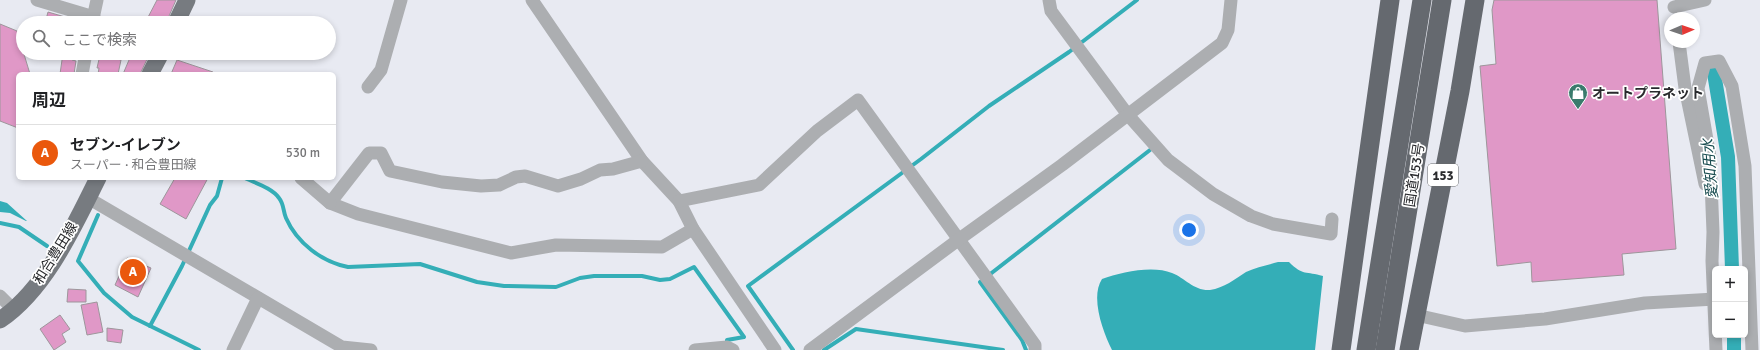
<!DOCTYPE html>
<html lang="ja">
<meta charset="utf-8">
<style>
body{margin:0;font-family:Signika,"Noto Sans JP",sans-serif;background:#f6f6f6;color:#202124}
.controls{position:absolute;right:12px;bottom:12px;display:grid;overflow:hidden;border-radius:6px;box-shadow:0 2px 6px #0003}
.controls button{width:36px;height:36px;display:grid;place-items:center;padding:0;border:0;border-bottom:1px solid #e0e0e0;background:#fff;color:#202124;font:20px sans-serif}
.compass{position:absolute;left:1664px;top:12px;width:36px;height:36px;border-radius:50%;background:#fff;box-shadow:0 2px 6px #0003;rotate:88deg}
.you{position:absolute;left:1189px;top:230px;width:14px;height:14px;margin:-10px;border:3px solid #fff;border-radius:50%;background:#1a73e8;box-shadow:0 0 0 6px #1a73e833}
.badge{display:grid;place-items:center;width:26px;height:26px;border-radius:50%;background:#ea580c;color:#fff;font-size:13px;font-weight:700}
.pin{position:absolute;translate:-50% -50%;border:2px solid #fff;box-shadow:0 1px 4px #0006}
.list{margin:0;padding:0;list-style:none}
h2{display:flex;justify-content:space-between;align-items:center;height:52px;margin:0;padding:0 16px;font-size:17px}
h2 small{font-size:13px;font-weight:400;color:#757577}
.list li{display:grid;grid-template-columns:26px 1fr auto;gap:12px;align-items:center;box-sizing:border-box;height:56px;padding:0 16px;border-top:1px solid #e0e0e0}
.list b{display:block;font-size:15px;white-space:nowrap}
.list p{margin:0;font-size:13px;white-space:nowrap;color:#757577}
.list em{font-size:13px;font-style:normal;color:#757577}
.icon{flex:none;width:22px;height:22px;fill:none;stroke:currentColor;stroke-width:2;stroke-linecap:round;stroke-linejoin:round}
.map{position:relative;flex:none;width:1760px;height:350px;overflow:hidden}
.search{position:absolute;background:#fff;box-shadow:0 2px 6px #0003;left:16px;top:16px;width:320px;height:44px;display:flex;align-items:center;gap:10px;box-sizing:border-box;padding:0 14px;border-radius:22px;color:#757577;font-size:15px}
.panel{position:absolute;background:#fff;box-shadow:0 2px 6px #0003;left:16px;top:72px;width:320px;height:108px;border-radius:6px}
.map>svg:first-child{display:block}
.water{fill:#34aeb7}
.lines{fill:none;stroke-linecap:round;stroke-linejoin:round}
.stream{stroke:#34aeb7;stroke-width:4}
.canal{stroke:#34aeb7;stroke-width:14}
.building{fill:#e098c7;stroke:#9d969b}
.minor{stroke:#acaeb1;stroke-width:13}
.major{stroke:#777b80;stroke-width:17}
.highway{stroke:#65696f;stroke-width:19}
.labels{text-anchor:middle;stroke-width:3.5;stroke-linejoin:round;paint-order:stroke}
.shield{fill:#fff;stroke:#696a6c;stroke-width:1}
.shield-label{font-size:13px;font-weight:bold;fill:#292a2d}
.poi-label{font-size:14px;font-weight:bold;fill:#292a2d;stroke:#fff;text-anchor:start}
.street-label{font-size:14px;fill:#292a2d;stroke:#fff}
.water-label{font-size:15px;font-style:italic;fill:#184b4f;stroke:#fff}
</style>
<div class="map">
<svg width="1760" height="350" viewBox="0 0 1760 350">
<rect width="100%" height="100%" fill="#e8eaf2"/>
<g class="water">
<polygon points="0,201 7,203 27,221 26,221 10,213 0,212"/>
<path d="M1278,262H1289C1303,276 1306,271 1323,276L1315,350H1112C1103,332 1090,297 1102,279C1121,272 1153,265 1172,273C1185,278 1194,291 1210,290C1224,288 1235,279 1246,272C1256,267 1268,265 1278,262Z"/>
</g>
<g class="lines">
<g class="stream">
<path d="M245,178C255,183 272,188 279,198C284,204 283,211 286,218C297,243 322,262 348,267L420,264L477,282L504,286L556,287L580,278L594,276H642L660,280L670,279L694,267L744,337L727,340V346"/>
<polyline points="98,215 78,261 104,293 132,317 199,350"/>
<polyline points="0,223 19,227 47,246"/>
<polyline points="150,326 182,266 210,205 217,196 222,178"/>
<polyline points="793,350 748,286 921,159 989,106 1069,52 1137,0"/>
<polyline points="824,350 856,329 1003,350"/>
<polyline points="1026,350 1022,340 980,282 1150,150"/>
</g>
<g class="canal">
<polyline points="1713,67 1728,157 1732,269"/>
<polyline points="1734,335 1734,350"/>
</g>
</g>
<g class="building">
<polygon points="157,0 176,0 166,23 145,23"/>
<polygon points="1494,0 1657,0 1676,249 1622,254 1624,275 1532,282 1531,262 1497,266 1480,66 1496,64 1492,10"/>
<polygon points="48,12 82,22 82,23 45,23"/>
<polygon points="0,24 17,31 30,74 18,74 18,128 0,121"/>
<polygon points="63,53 74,53 72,60 76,61 74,74 60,74"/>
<polygon points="132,53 150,53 140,74 123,74"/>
<polygon points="100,55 121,60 118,74 98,74 99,68 97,68"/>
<polygon points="177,60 213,72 212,74 171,74"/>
<polygon points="175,178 208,178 186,219 160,204"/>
<polygon points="127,258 151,268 138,297 115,285"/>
<polygon points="68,289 86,290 86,302 67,302"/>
<polygon points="97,302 103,332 87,335 81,305"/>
<polygon points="60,315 70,329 62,334 66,342 54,350 40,329"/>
<polygon points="107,328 123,330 121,343 107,341"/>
</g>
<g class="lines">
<g class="minor">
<polyline points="37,0 94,17"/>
<polyline points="532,0 642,161 679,201 693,229 775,350"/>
<polyline points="1049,0 1051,11 1128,115 1168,160 1213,194 1251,216 1273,224 1331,234 1332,219"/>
<polyline points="1674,7 1705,0"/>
<polyline points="92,23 97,0"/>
<polyline points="1679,42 1685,88 1705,184"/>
<polyline points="82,74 86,53"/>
<polyline points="368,87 381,70 401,0"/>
<polyline points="642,161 613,169 600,170 581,179 558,186 525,176 516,177 499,185 481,186 442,182 390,171 381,153 369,153 330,203 358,214 511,253 556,245 662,247 693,229"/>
<polyline points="301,178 330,203"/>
<polyline points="88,198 342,347 371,350"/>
<polyline points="679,201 759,185 817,131 858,100 1035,345 1035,350"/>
<polyline points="0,296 14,310"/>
<polyline points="1416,315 1465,326 1545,319 1645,303 1715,299"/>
<polyline points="233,350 258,298"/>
<polyline points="695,350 727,347 733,350"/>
<polyline points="810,350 958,240 1062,165 1222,43 1228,30 1231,0"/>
<polyline points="1716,350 1712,261 1713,232 1710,157 1698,88 1705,63 1719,61 1732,86 1745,166 1752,350"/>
</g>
<g class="major">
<polyline points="176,23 187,0"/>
<polyline points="150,74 161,53"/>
<path d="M0,320C46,289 74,226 98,178"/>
</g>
<g class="highway">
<polyline points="1341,350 1390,0"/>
<polyline points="1366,350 1422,0"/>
<polyline points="1385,350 1442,0"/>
<polyline points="1409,350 1460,91 1475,0"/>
</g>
</g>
<defs>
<symbol id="shop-pin" viewBox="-11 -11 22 30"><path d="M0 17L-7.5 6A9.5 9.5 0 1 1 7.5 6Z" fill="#3a7b6c" stroke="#fff"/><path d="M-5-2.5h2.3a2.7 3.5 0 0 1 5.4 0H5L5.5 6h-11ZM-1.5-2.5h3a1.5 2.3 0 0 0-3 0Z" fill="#fff"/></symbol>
</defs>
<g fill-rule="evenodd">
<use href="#shop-pin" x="1567" y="82" width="22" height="30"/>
</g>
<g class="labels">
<rect class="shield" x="1428" y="164" width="30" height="22" rx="3"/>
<g class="shield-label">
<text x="1443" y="180">153</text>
</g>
<g class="poi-label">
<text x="1592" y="98">オートプラネット</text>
</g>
<g class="street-label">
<text transform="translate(1414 175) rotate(-81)" y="5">国道153号</text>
<text transform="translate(55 253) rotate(-58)" y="5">和合豊田線</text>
</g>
<g class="water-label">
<text transform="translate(1710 169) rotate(-95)" y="5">愛知用水</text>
</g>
</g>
</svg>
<div class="controls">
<button>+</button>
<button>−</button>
</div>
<svg class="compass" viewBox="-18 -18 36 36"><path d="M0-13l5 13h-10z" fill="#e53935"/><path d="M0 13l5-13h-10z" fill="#757577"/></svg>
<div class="you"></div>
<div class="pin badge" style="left:133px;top:272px">A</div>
<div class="search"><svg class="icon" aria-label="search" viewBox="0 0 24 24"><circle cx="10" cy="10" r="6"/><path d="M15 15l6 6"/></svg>ここで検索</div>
<section class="panel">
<h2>周辺<small></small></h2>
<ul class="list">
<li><span class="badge">A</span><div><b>セブン-イレブン</b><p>スーパー · 和合豊田線</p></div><em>530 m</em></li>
</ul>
</section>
</div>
